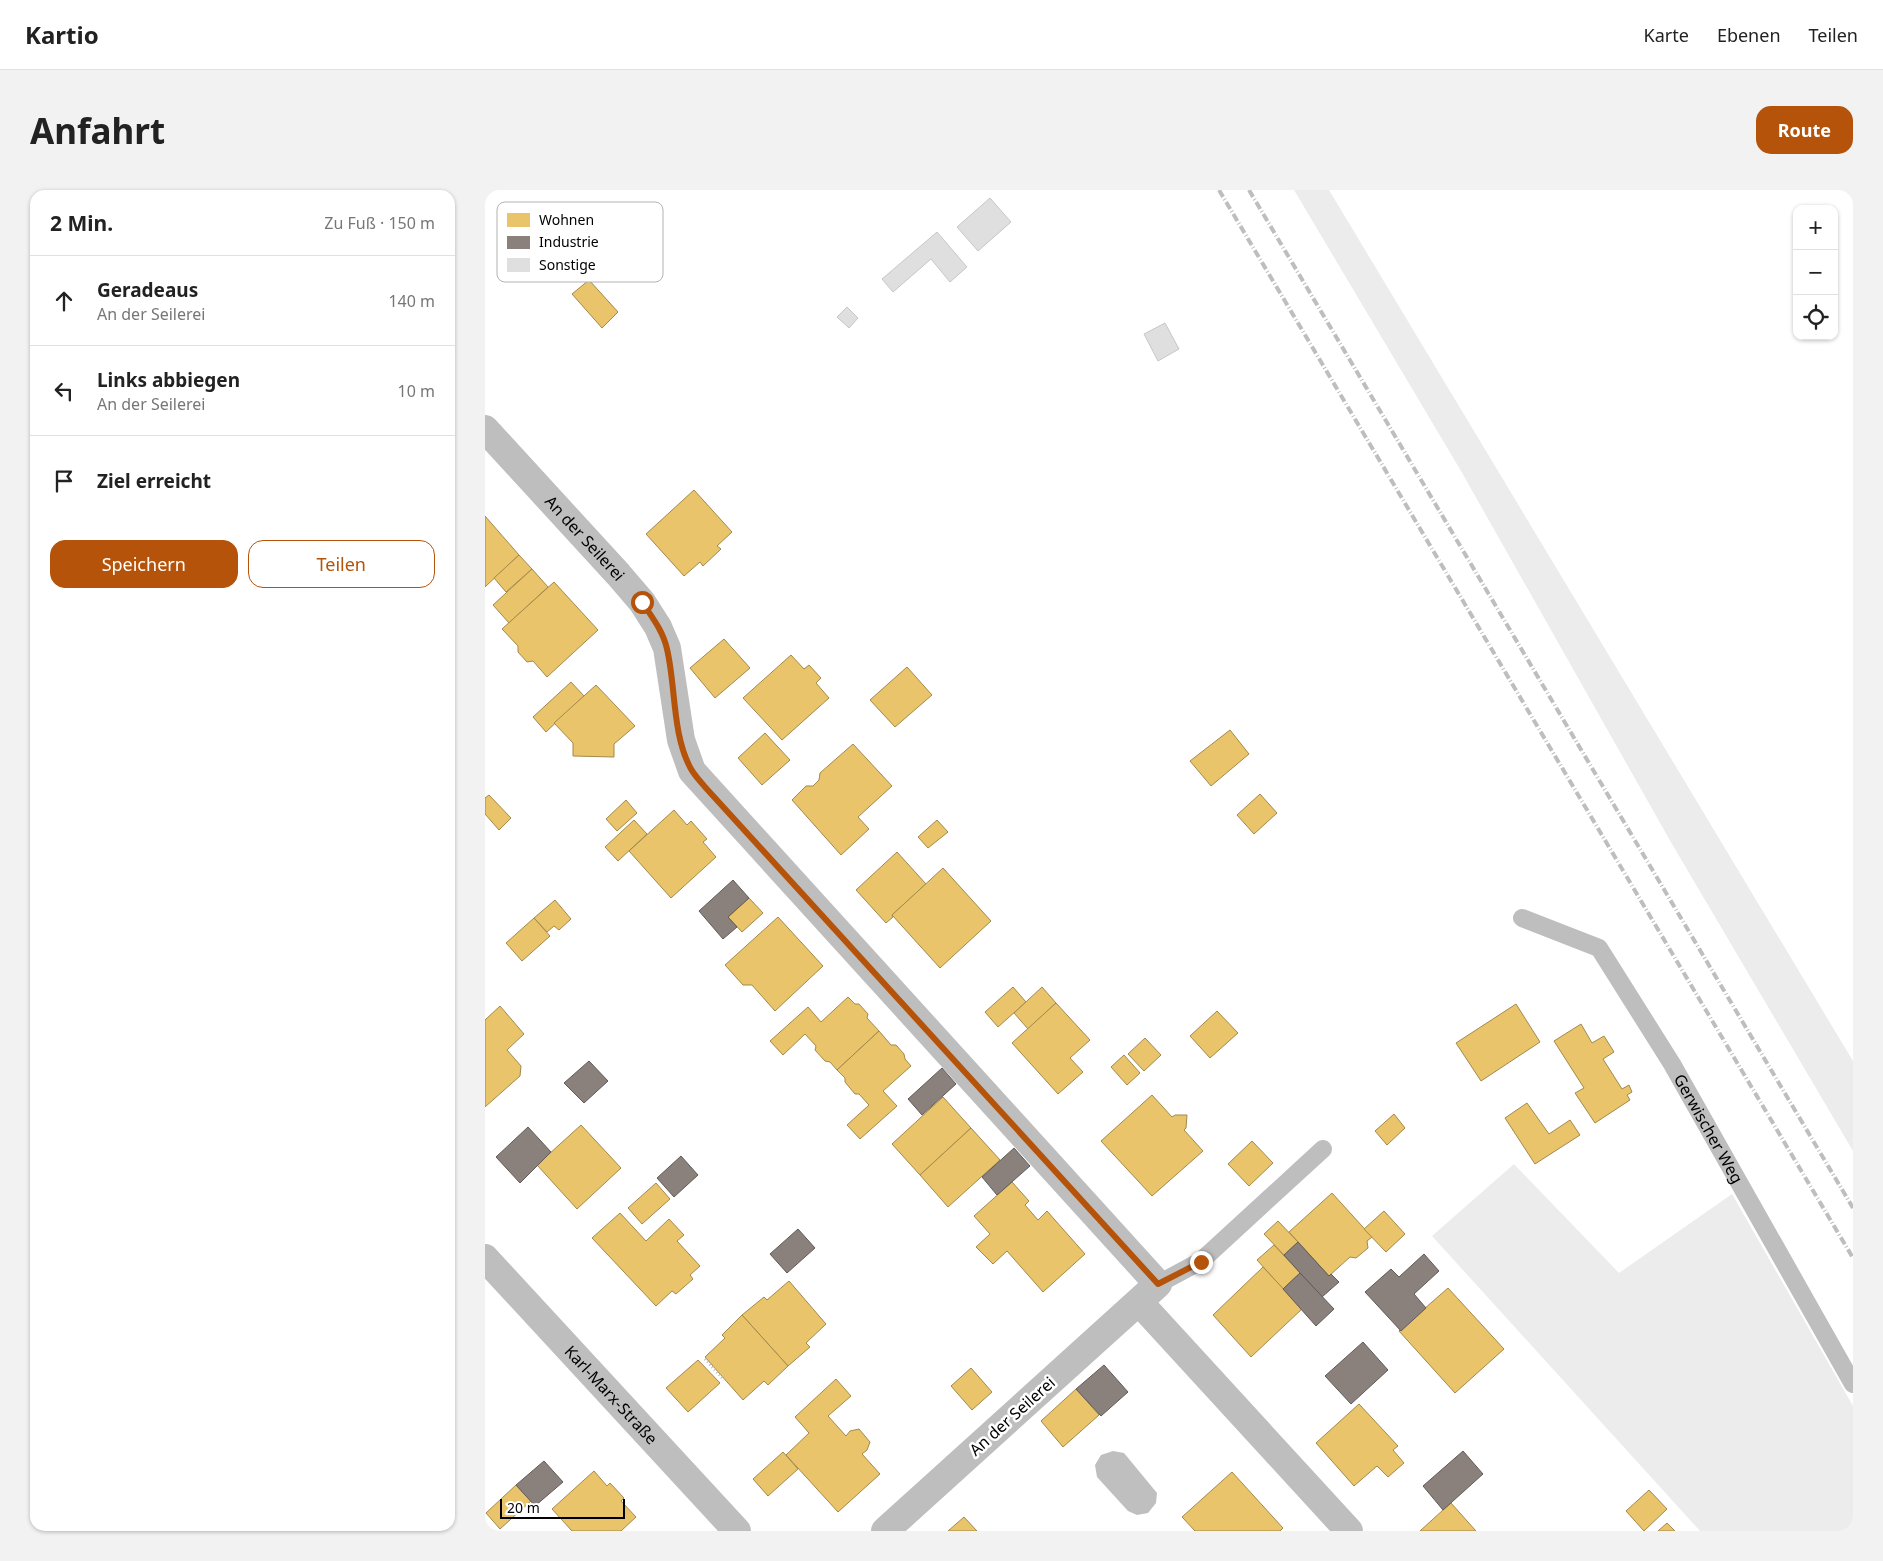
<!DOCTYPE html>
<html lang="de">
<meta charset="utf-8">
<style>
body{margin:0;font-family:"Noto Sans",sans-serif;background:#f2f2f2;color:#222}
.controls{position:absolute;right:15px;top:15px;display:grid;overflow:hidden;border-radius:10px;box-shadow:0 1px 4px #0004}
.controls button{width:45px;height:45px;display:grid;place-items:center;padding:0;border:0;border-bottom:1px solid #e0e0e0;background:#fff;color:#222;font:25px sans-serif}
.scale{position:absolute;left:15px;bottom:12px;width:125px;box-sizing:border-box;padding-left:5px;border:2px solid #000;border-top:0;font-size:14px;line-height:18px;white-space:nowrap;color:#000;-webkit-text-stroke:4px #fff;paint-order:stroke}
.stop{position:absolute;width:15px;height:15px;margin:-11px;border:4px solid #b45309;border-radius:50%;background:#fff}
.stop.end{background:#b45309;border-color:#fff;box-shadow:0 1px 5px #0008}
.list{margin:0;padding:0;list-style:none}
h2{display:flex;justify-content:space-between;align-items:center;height:65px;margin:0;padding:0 20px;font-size:21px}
h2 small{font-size:16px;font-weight:400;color:#767676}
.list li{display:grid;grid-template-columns:32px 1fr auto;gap:15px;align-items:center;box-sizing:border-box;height:90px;padding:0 20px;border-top:1px solid #e0e0e0}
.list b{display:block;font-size:19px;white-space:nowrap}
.list p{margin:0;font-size:16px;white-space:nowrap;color:#767676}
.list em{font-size:16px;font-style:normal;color:#767676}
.actions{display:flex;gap:10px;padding:15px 20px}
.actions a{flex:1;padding:11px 0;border:1px solid #b45309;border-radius:15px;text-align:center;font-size:18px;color:#b45309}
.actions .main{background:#b45309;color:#fff}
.icon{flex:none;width:28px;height:28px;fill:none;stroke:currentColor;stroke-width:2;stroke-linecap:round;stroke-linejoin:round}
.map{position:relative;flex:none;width:1368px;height:1341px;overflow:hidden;border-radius:15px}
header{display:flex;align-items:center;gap:30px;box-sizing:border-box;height:70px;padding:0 25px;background:#fff;border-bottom:1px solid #e0e0e0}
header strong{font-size:24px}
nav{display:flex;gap:28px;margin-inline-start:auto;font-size:18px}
.intro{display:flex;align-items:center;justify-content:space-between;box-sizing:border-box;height:120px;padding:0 30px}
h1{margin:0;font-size:35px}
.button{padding:12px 22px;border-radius:15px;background:#b45309;color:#fff;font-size:18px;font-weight:700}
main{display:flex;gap:30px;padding:0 30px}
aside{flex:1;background:#fff;border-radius:15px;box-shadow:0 1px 4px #0004}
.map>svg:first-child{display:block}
.green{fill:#ececec}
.water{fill:#bfbfbf}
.homes{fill:#e9c46a;stroke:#a3894a}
.industry{fill:#8a817c;stroke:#615a57}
.building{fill:#dfdfdf;stroke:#c7c7c7}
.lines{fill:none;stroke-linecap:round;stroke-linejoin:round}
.path{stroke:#b9b9b9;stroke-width:3;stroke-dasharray:1 2.5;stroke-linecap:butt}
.lane{stroke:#bebebe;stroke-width:18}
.street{stroke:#bebebe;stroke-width:28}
.rail{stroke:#bebebe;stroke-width:4;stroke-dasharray:8 2.5 1 2.5;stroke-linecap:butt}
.route{stroke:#b45309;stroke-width:6}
.labels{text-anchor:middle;stroke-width:5;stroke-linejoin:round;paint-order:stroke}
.street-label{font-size:16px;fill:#000;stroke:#fff}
.key{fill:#fff;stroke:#b2b2b2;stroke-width:1}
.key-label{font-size:14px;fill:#000}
</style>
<header>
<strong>Kartio</strong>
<nav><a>Karte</a><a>Ebenen</a><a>Teilen</a></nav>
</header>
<div class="intro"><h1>Anfahrt</h1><a class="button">Route</a></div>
<main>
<aside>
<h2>2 Min.<small>Zu Fuß · 150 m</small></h2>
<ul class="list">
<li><svg class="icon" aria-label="ahead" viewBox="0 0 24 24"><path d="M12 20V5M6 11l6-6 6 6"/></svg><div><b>Geradeaus</b><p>An der Seilerei</p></div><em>140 m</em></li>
<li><svg class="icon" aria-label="left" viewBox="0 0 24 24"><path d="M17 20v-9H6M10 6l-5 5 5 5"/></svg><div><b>Links abbiegen</b><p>An der Seilerei</p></div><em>10 m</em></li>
<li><svg class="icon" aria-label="arrive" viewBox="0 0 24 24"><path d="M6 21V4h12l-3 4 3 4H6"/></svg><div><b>Ziel erreicht</b></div></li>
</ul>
<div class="actions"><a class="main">Speichern</a><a>Teilen</a></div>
</aside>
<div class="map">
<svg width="1368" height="1341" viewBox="0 0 1368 1341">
<rect width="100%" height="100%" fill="#fff"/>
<g class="green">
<polygon points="809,0 844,0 1368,871 1368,961 1187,654 976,281"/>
<polygon points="1029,974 1134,1083 1247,1004 1368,1216 1368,1341 1215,1341 947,1046"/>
</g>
<polygon class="water" points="628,1261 639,1263 672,1303 671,1313 663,1323 652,1325 643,1321 612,1287 610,1275 616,1265"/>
<g class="homes">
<polygon points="104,90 133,122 117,138 87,104"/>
<polygon points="209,300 247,342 232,356 236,359 218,376 215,372 199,386 161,344"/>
<polygon points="0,326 34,365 0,397"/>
<polygon points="34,365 47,379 21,402 9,388"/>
<polygon points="47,379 63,397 24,433 8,415"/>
<polygon points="69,392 113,440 62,487 48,471 42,472 33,462 33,456 17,439"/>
<polygon points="239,449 265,478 230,508 205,478"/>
<polygon points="306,465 319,479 324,475 336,488 331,493 344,508 297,550 258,508"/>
<polygon points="422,477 447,505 410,537 385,510"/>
<polygon points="86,492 99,506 61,542 48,527"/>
<polygon points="111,495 150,536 129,554 129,567 88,566 88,553 69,533"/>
<polygon points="745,540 764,564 726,596 705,571"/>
<polygon points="280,543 305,570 277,595 253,568"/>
<polygon points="368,554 407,596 373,627 384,639 356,665 307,610 321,596 328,596 334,590 335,583"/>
<polygon points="775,604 792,623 769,644 752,625"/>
<polygon points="4,605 26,628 14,640 0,624 0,608"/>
<polygon points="141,610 152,623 132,641 121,629"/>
<polygon points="189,620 202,635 206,631 222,649 218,652 231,667 186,708 144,661"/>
<polygon points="149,630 162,644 133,671 120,657"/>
<polygon points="452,630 463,642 443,658 433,647"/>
<polygon points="412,662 441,694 407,725 408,727 401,733 371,700"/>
<polygon points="458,678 506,731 455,778 407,725"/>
<polygon points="264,708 278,723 257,742 243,727"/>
<polygon points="70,710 86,729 74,740 69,736 62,742 49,728"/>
<polygon points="293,727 338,776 290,821 267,795 258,795 240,775"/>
<polygon points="49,728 65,746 37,771 21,753"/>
<polygon points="528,797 541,812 513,837 500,822"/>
<polygon points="557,797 571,813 543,839 529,823"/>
<polygon points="363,807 370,814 374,814 383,824 382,828 394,841 352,880 345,872 340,871 330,860 331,856 320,844 298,865 285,851 323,817 336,832"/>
<polygon points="571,813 605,850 585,868 598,882 573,904 527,853"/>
<polygon points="1031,814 1055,852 996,891 971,853"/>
<polygon points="15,816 39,844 22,860 36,876 35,886 0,917 0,830"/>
<polygon points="732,821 753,843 725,868 705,846"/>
<polygon points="1096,834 1107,853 1119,846 1129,862 1118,869 1137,899 1144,895 1147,902 1142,905 1145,910 1110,933 1090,903 1099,898 1069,851"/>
<polygon points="394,841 406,855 411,855 419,864 420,869 426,876 398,901 412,916 375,949 362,935 384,915 374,904 370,904 360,892 360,888 352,880"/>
<polygon points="660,848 676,865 659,881 643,864"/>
<polygon points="639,865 655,883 642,895 626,877"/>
<polygon points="667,905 687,927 690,925 702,925 701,938 699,940 718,961 667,1006 616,951"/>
<polygon points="458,907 486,938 435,985 407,954"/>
<polygon points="1042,913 1064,944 1085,930 1095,945 1050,974 1020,928"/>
<polygon points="909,924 920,938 902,955 890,941"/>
<polygon points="96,935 136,978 92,1019 52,975"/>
<polygon points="486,938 515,970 463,1017 435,985"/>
<polygon points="767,951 788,973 764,996 743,974"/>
<polygon points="527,992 544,1011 540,1015 553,1030 562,1021 600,1064 558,1102 522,1061 508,1074 491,1057 505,1044 489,1026"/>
<polygon points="171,993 185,1009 157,1034 143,1018"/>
<polygon points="847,1003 887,1047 882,1051 883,1058 871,1068 865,1067 844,1086 804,1042"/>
<polygon points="899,1021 920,1044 901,1062 879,1039"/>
<polygon points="135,1023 161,1051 184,1029 199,1045 192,1051 215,1076 205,1085 208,1089 191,1104 187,1101 171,1116 107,1048"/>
<polygon points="793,1031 813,1052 799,1065 779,1044"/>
<polygon points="789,1055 815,1083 798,1099 772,1070"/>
<polygon points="778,1077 817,1119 766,1167 728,1125"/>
<polygon points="304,1091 341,1134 321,1153 325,1157 303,1176 257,1125 279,1107 282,1110"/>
<polygon points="963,1098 1019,1159 970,1203 914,1141"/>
<polygon points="257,1125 303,1176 283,1195 279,1191 258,1210 220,1167 240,1148 237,1145"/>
<polygon points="213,1170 235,1193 203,1222 181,1198"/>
<polygon points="486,1178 507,1202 487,1220 466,1196"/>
<polygon points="351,1189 366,1206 343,1226 361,1246 365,1241 374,1239 385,1252 382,1260 377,1264 395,1284 353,1322 301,1265 324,1243 310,1227"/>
<polygon points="591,1199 614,1225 578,1257 556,1231"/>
<polygon points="874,1214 913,1256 908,1260 919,1273 903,1287 892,1276 869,1296 831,1253"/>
<polygon points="298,1262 313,1279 283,1306 268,1289"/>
<polygon points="109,1281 122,1296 125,1293 139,1308 136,1311 151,1327 136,1341 87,1341 67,1319"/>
<polygon points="747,1282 798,1338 795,1341 710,1341 697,1327"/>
<polygon points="31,1295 46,1311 15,1339 1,1323"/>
<polygon points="1164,1300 1182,1319 1159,1341 1141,1321"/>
<polygon points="966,1313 991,1341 935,1341 958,1320"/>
<polygon points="479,1327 492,1341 463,1341"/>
<polygon points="1182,1333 1190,1341 1173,1341"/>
</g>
<g class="industry">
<polygon points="248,690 264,708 243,727 252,737 238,749 214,721"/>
<polygon points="104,871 123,891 99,913 79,893"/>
<polygon points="457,878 471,894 437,925 423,909"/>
<polygon points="43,937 66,962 35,993 11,967"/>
<polygon points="529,958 545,976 512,1005 497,987"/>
<polygon points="196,966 213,985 189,1007 172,988"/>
<polygon points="313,1039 330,1058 302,1083 285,1064"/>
<polygon points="813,1052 844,1086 846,1084 854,1092 837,1107 799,1065"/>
<polygon points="939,1064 954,1081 929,1104 941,1118 916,1141 880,1102 906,1079 914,1087"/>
<polygon points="815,1083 849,1119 831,1136 798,1099"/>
<polygon points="878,1152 903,1180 866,1214 840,1186"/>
<polygon points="619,1175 643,1202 616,1226 591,1199"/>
<polygon points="978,1261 998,1284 958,1320 938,1296"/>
<polygon points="59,1271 78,1292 50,1316 31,1295"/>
</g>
<g class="building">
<polygon points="505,8 526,32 493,61 472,37"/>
<polygon points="452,42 482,77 465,92 446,69 408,102 397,89"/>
<polygon points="362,117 373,128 364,138 352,127"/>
<polygon points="680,133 694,159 673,171 659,144"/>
</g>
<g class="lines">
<polyline class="path" points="220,1169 239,1190"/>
<g class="lane">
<path id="s1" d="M1037,728L1114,758L1187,874L1368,1194"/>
<polyline points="673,1094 716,1071 838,959"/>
</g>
<g class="street">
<path id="s2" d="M0,239L133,384L157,412L173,437L182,458L196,550L207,581L673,1094L400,1341"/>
<path id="s3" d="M0,1068L252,1341"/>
<polyline points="654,1112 864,1341"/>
</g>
<g class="rail">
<polyline points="734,0 1368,1068"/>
<polyline points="764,0 1368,1018"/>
</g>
</g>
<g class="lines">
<path class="route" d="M157,412C167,427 178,441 182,459C191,497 187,545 206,579C210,586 216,592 220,597L673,1094L716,1072"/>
</g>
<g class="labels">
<g class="street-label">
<text dy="6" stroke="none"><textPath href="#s2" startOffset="148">An der Seilerei</textPath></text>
<text dy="6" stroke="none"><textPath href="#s1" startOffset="294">Gerwischer Weg</textPath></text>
<text dy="6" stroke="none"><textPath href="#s3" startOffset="186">Karl-Marx-Straße</textPath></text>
<text transform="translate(527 1226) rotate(-42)" y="6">An der Seilerei</text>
</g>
</g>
<rect x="12" y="12" width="166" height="80" rx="8" class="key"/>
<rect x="22" y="23" width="23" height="14" fill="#e9c46a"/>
<rect x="22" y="46" width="23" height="13" fill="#8a817c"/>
<rect x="22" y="68" width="23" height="14" fill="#dfdfdf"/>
<g class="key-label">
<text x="54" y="35">Wohnen</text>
<text x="54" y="57">Industrie</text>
<text x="54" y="80">Sonstige</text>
</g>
</svg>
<div class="controls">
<button>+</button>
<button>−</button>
<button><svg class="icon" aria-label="locate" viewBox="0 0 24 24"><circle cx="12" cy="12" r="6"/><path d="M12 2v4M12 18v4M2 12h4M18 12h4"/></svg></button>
</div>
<div class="scale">20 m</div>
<div class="stop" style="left:157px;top:412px"></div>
<div class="stop end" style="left:716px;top:1072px"></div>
</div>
</main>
